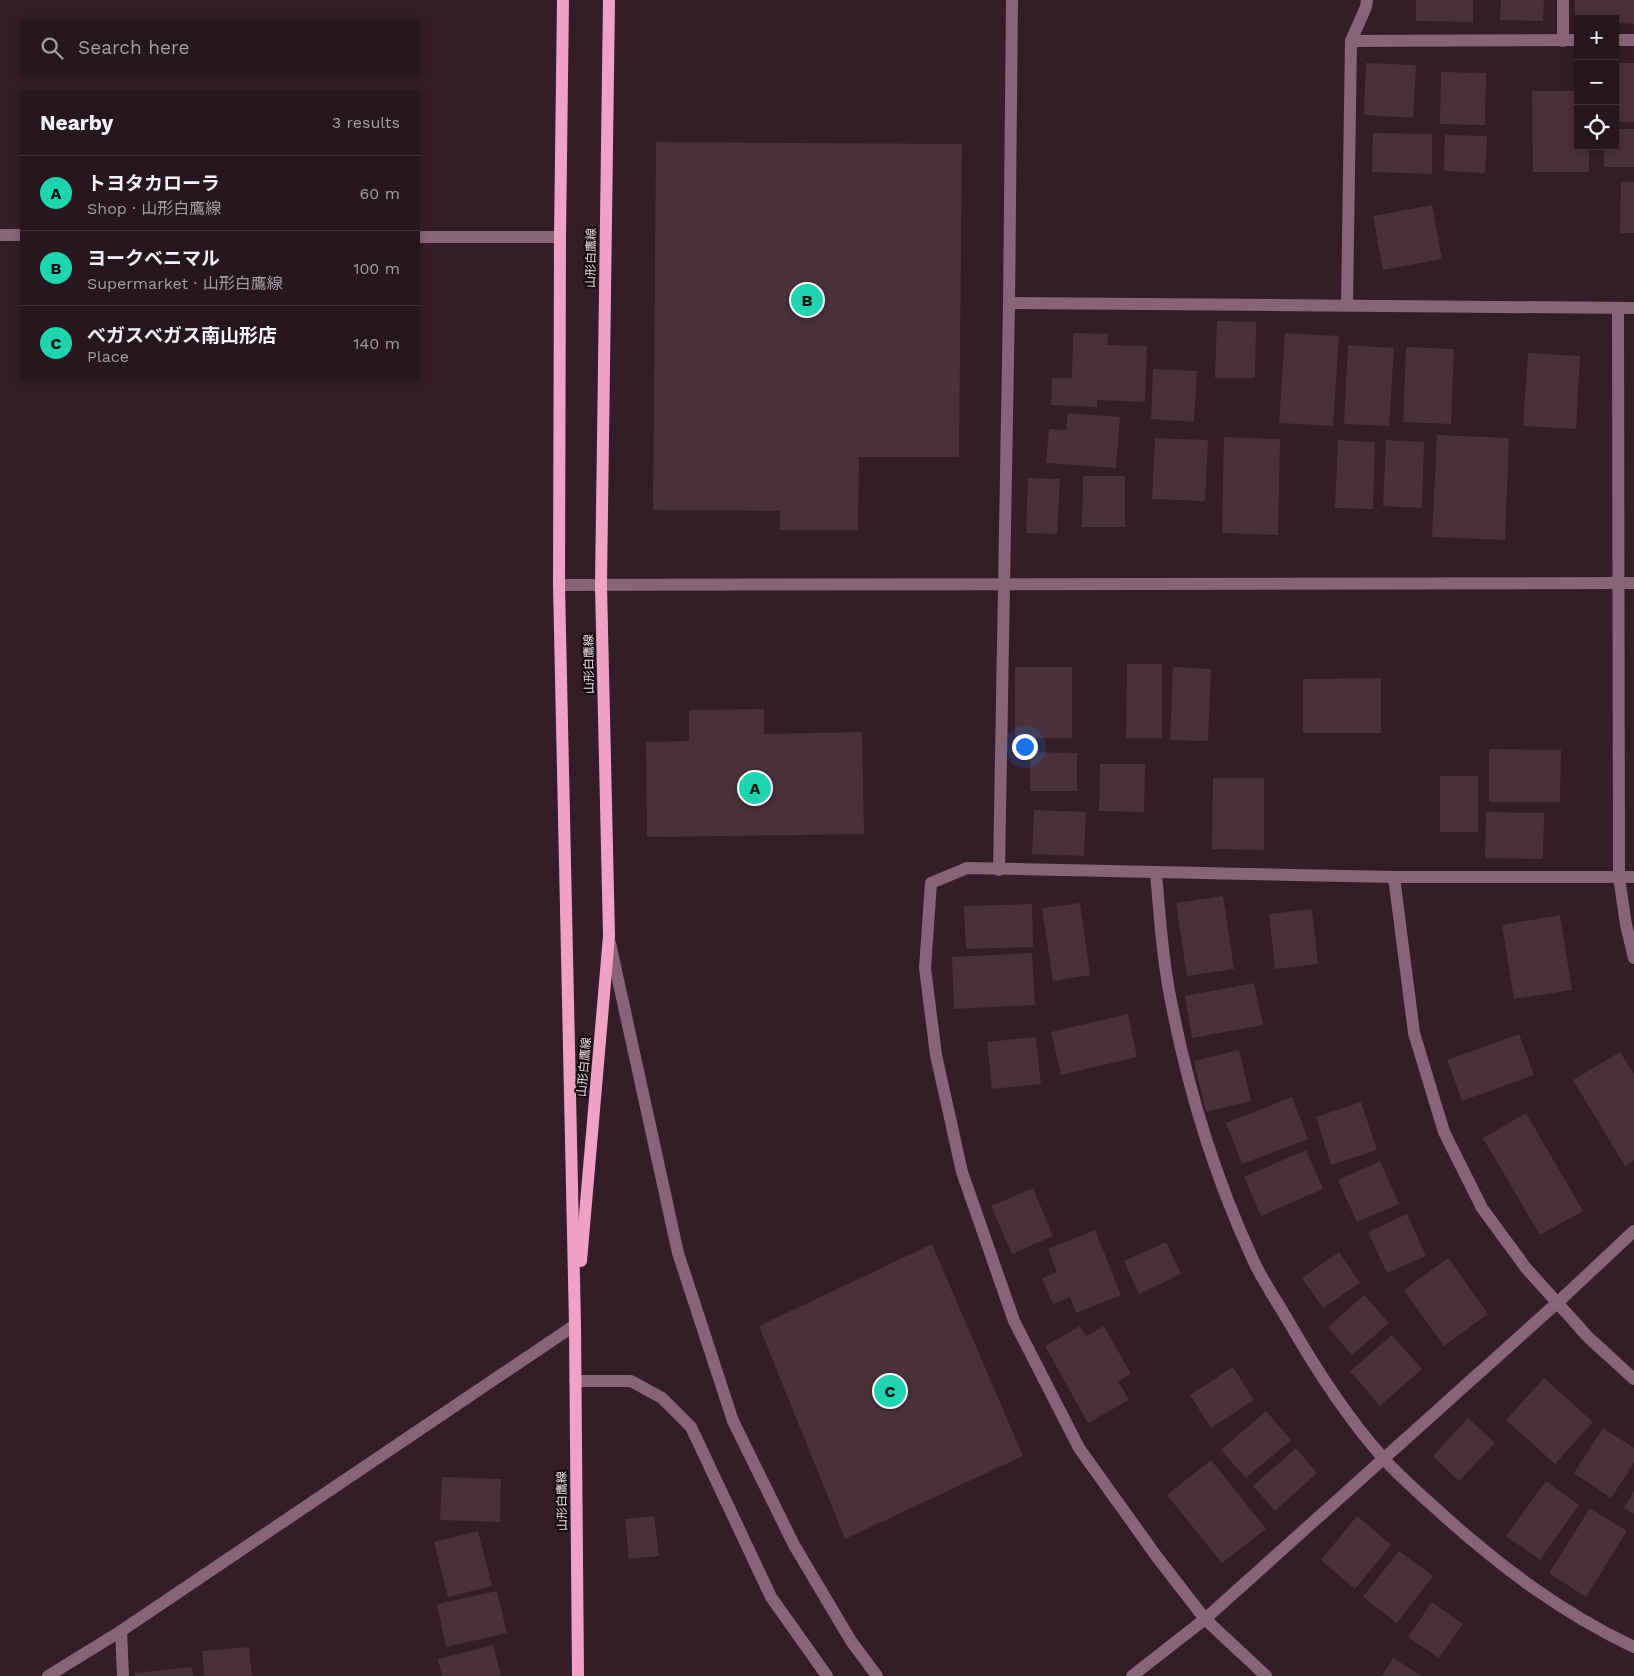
<!DOCTYPE html>
<meta charset="utf-8">
<style>
body{margin:0;font-family:"Work Sans","Noto Sans JP",sans-serif;background:#32232a;color:#f1f3f6}
.controls{position:absolute;right:15px;top:15px;display:grid;overflow:hidden;border-radius:0px;box-shadow:0 2px 8px #0003}
.controls button{width:45px;height:45px;display:grid;place-items:center;padding:0;border:0;border-bottom:1px solid #42353b;background:#26161d;color:#f1f3f6;font:25px sans-serif}
.you{position:absolute;left:1024px;top:746px;width:18px;height:18px;margin:-12px;border:4px solid #fff;border-radius:50%;background:#1a73e8;box-shadow:0 0 0 8px #1a73e833}
.badge{display:grid;place-items:center;width:32px;height:32px;border-radius:50%;background:#1ed5b0;color:#111;font-size:16px;font-weight:700}
.pin{position:absolute;translate:-50% -50%;border:2px solid #fff;box-shadow:0 1px 5px #0006}
.list{margin:0;padding:0;list-style:none}
h2{display:flex;justify-content:space-between;align-items:center;height:65px;margin:0;padding:0 20px;font-size:21px}
h2 small{font-size:16px;font-weight:400;color:#a49fa4}
.list li{display:grid;grid-template-columns:32px 1fr auto;gap:15px;align-items:center;box-sizing:border-box;height:75px;padding:0 20px;border-top:1px solid #42353b}
.list b{display:block;font-size:19px;white-space:nowrap}
.list p{margin:0;font-size:16px;white-space:nowrap;color:#a49fa4}
.list em{font-size:16px;font-style:normal;color:#a49fa4}
.icon{flex:none;width:28px;height:28px;fill:none;stroke:currentColor;stroke-width:2;stroke-linecap:round;stroke-linejoin:round}
.map{position:relative;flex:none;width:1634px;height:1676px;overflow:hidden}
.search{position:absolute;background:#26161d;box-shadow:0 2px 8px #0003;left:20px;top:20px;width:400px;height:55px;display:flex;align-items:center;gap:12px;box-sizing:border-box;padding:0 18px;border-radius:0px;color:#a49fa4;font-size:19px}
.panel{position:absolute;background:#26161d;box-shadow:0 2px 8px #0003;left:20px;top:90px;width:400px;height:290px;border-radius:0px}
.map>svg:first-child{display:block}
.building{fill:#4a313c}
.lines{fill:none;stroke-linecap:round;stroke-linejoin:round}
.minor{stroke:#896474;stroke-width:12}
.major{stroke:#efa2c4;stroke-width:12}
.labels{text-anchor:middle;stroke-width:4;stroke-linejoin:round;paint-order:stroke}
.street-label{font-size:12px;fill:#ecdbe2;stroke:#150a0f}
</style>
<div class="map">
<svg width="1634" height="1676" viewBox="0 0 1634 1676">
<rect width="100%" height="100%" fill="#331d27"/>
<g class="building">
<polygon points="1416,0 1473,0 1473,22 1416,21"/>
<polygon points="1501,0 1544,0 1543,21 1500,20"/>
<polygon points="1575,0 1634,0 1634,24 1615,23 1615,19 1578,19 1578,22 1575,22"/>
<polygon points="1366,63 1416,65 1413,118 1364,115"/>
<rect x="1615" y="63" width="19" height="59"/>
<polygon points="1441,72 1486,73 1485,125 1440,124"/>
<polygon points="1532,91 1578,91 1578,146 1589,146 1589,172 1533,172"/>
<polygon points="1615,129 1634,129 1634,167 1604,167 1604,146 1615,146"/>
<polygon points="1373,133 1432,134 1432,174 1372,172"/>
<polygon points="1445,135 1487,136 1485,173 1444,171"/>
<polygon points="656,142 962,144 959,457 859,457 858,530 780,530 780,511 653,510"/>
<polygon points="1621,182 1634,182 1634,233 1620,233"/>
<polygon points="1432,205 1442,259 1383,270 1373,216"/>
<polygon points="1217,321 1256,322 1255,378 1215,378"/>
<polygon points="1073,333 1108,334 1107,345 1147,346 1145,402 1097,400 1097,407 1051,405 1052,378 1072,378"/>
<polygon points="1285,333 1339,336 1333,426 1279,423"/>
<polygon points="1348,345 1394,348 1389,426 1344,424"/>
<polygon points="1406,347 1454,349 1451,424 1403,422"/>
<polygon points="1528,353 1580,356 1576,429 1523,426"/>
<polygon points="1153,369 1197,371 1194,422 1151,419"/>
<polygon points="1068,413 1120,417 1116,468 1046,463 1049,429 1066,430"/>
<polygon points="1437,435 1509,438 1505,540 1432,537"/>
<polygon points="1224,437 1280,439 1278,535 1222,533"/>
<polygon points="1155,438 1208,440 1205,501 1152,499"/>
<polygon points="1338,440 1375,442 1373,509 1335,508"/>
<polygon points="1386,440 1424,442 1422,508 1383,506"/>
<polygon points="1083,476 1125,476 1125,527 1082,527"/>
<polygon points="1028,478 1060,479 1057,534 1026,533"/>
<polygon points="1127,664 1162,664 1162,738 1126,738"/>
<rect x="1015" y="667" width="57" height="71"/>
<polygon points="1173,667 1211,669 1208,741 1170,740"/>
<polygon points="1381,678 1381,733 1303,733 1303,679"/>
<polygon points="764,709 764,734 862,732 864,834 647,837 646,742 689,741 689,710"/>
<polygon points="1489,749 1561,750 1560,802 1489,802"/>
<polygon points="1030,752 1077,753 1077,791 1030,791"/>
<polygon points="1100,764 1145,764 1144,812 1099,811"/>
<rect x="1440" y="776" width="38" height="56"/>
<polygon points="1213,778 1264,778 1264,850 1212,849"/>
<polygon points="1034,810 1086,812 1084,856 1032,854"/>
<polygon points="1486,812 1544,813 1543,859 1485,858"/>
<polygon points="1223,896 1234,969 1187,976 1176,903"/>
<polygon points="1080,903 1090,975 1053,981 1042,908"/>
<polygon points="1032,904 1033,947 966,949 964,906"/>
<polygon points="1312,909 1318,964 1275,969 1269,914"/>
<polygon points="1560,915 1572,990 1514,999 1502,925"/>
<polygon points="1032,953 1035,1005 954,1009 952,957"/>
<polygon points="1254,983 1263,1025 1192,1038 1185,996"/>
<polygon points="1128,1014 1137,1057 1061,1075 1051,1032"/>
<polygon points="1519,1034 1534,1075 1462,1101 1447,1060"/>
<polygon points="1036,1037 1041,1084 992,1089 987,1042"/>
<polygon points="1239,1050 1251,1101 1206,1112 1194,1061"/>
<polygon points="1620,1052 1634,1074 1634,1160 1625,1166 1573,1080"/>
<polygon points="1292,1097 1308,1139 1242,1164 1226,1123"/>
<polygon points="1361,1102 1377,1150 1331,1165 1316,1117"/>
<polygon points="1526,1113 1583,1211 1540,1235 1483,1138"/>
<polygon points="1306,1150 1323,1189 1261,1216 1244,1177"/>
<polygon points="1380,1161 1399,1204 1357,1222 1338,1180"/>
<polygon points="1033,1188 1053,1236 1012,1254 991,1206"/>
<polygon points="1407,1214 1426,1256 1387,1273 1368,1232"/>
<polygon points="1095,1230 1121,1295 1076,1313 1070,1297 1053,1304 1042,1278 1057,1272 1048,1249"/>
<polygon points="1166,1242 1181,1274 1139,1294 1124,1261"/>
<polygon points="932,1244 1023,1456 845,1539 759,1326"/>
<polygon points="1339,1252 1360,1283 1323,1308 1302,1278"/>
<polygon points="1448,1258 1488,1314 1444,1346 1404,1290"/>
<polygon points="1364,1295 1389,1323 1352,1355 1328,1327"/>
<polygon points="1080,1326 1086,1336 1104,1326 1131,1374 1118,1381 1129,1400 1088,1423 1045,1346"/>
<polygon points="1392,1335 1422,1369 1380,1406 1350,1371"/>
<polygon points="1233,1367 1254,1400 1211,1428 1190,1395"/>
<polygon points="1544,1378 1593,1422 1555,1464 1506,1420"/>
<polygon points="1266,1411 1291,1440 1246,1478 1221,1450"/>
<polygon points="1468,1418 1495,1443 1459,1481 1433,1456"/>
<polygon points="1603,1428 1634,1448 1634,1463 1611,1498 1574,1473"/>
<polygon points="1296,1448 1317,1473 1275,1511 1253,1486"/>
<polygon points="1211,1460 1266,1529 1222,1563 1167,1495"/>
<polygon points="442,1477 501,1479 500,1522 440,1520"/>
<polygon points="1546,1481 1579,1505 1540,1560 1506,1536"/>
<polygon points="1634,1491 1634,1514 1624,1508"/>
<polygon points="1590,1508 1627,1531 1586,1597 1549,1573"/>
<polygon points="654,1516 659,1556 629,1559 625,1519"/>
<polygon points="1357,1516 1391,1545 1355,1589 1321,1560"/>
<polygon points="478,1531 492,1586 448,1597 434,1542"/>
<polygon points="1399,1551 1433,1576 1397,1623 1363,1597"/>
<polygon points="497,1591 507,1633 446,1647 437,1604"/>
<polygon points="1432,1602 1463,1624 1439,1658 1408,1637"/>
<polygon points="493,1645 501,1676 442,1676 438,1659"/>
<polygon points="249,1647 252,1676 204,1676 202,1651"/>
<polygon points="1393,1658 1422,1676 1382,1676"/>
<polygon points="192,1667 193,1676 135,1676 135,1673"/>
</g>
<g class="lines">
<g class="minor">
<polyline points="1563,0 1563,41"/>
<polyline points="1615,40 1634,40"/>
<polyline points="1351,41 1578,40"/>
<polyline points="0,235 21,235"/>
<polyline points="419,237 560,237"/>
<polyline points="1009,303 1634,308"/>
<polyline points="1347,305 1351,41 1366,7 1367,0"/>
<polyline points="1618,308 1619,877 1626,925 1634,958"/>
<polyline points="559,585 1634,583"/>
<polyline points="999,870 1009,303 1012,0"/>
<path d="M1156,873C1160,919 1163,966 1173,1011C1190,1097 1217,1182 1254,1262C1264,1283 1278,1303 1290,1324C1317,1371 1347,1417 1383,1458C1401,1478 1422,1496 1442,1514C1501,1567 1562,1613 1634,1647"/>
<polyline points="1394,877 1414,1033 1444,1132 1482,1208 1526,1268 1588,1337 1634,1379"/>
<polyline points="610,943 678,1253 733,1421 794,1545 851,1641 877,1676"/>
<polyline points="575,1381 631,1381 662,1398 691,1427 771,1597 827,1676"/>
<polyline points="121,1631 123,1676"/>
<polyline points="48,1676 121,1631 575,1325"/>
<polyline points="1132,1676 1205,1619 1557,1303 1634,1231"/>
<polyline points="1266,1676 1205,1619 1157,1557 1079,1448 1014,1321 962,1172 936,1055 925,968 931,883 967,868 1394,877 1634,877"/>
</g>
<g class="major">
<polyline points="563,0 560,237 559,585 575,1325 578,1676"/>
<polyline points="581,1261 609,936 601,585 609,0"/>
</g>
</g>
<g class="labels">
<g class="street-label">
<text transform="translate(591 258) rotate(-89)" y="4">山形白鷹線</text>
<text transform="translate(589 664) rotate(-91)" y="4">山形白鷹線</text>
<text transform="translate(584 1067) rotate(-85)" y="4">山形白鷹線</text>
<text transform="translate(562 1501) rotate(-91)" y="4">山形白鷹線</text>
</g>
</g>
</svg>
<div class="controls">
<button>+</button>
<button>−</button>
<button><svg class="icon" aria-label="locate" viewBox="0 0 24 24"><circle cx="12" cy="12" r="6"/><path d="M12 2v4M12 18v4M2 12h4M18 12h4"/></svg></button>
</div>
<div class="you"></div>
<div class="pin badge" style="left:755px;top:788px">A</div>
<div class="pin badge" style="left:807px;top:300px">B</div>
<div class="pin badge" style="left:890px;top:1391px">C</div>
<div class="search"><svg class="icon" aria-label="search" viewBox="0 0 24 24"><circle cx="10" cy="10" r="6"/><path d="M15 15l6 6"/></svg>Search here</div>
<section class="panel">
<h2>Nearby<small>3 results</small></h2>
<ul class="list">
<li><span class="badge">A</span><div><b>トヨタカローラ</b><p>Shop · 山形白鷹線</p></div><em>60 m</em></li>
<li><span class="badge">B</span><div><b>ヨークベニマル</b><p>Supermarket · 山形白鷹線</p></div><em>100 m</em></li>
<li><span class="badge">C</span><div><b>べガスべガス南山形店</b><p>Place</p></div><em>140 m</em></li>
</ul>
</section>
</div>
